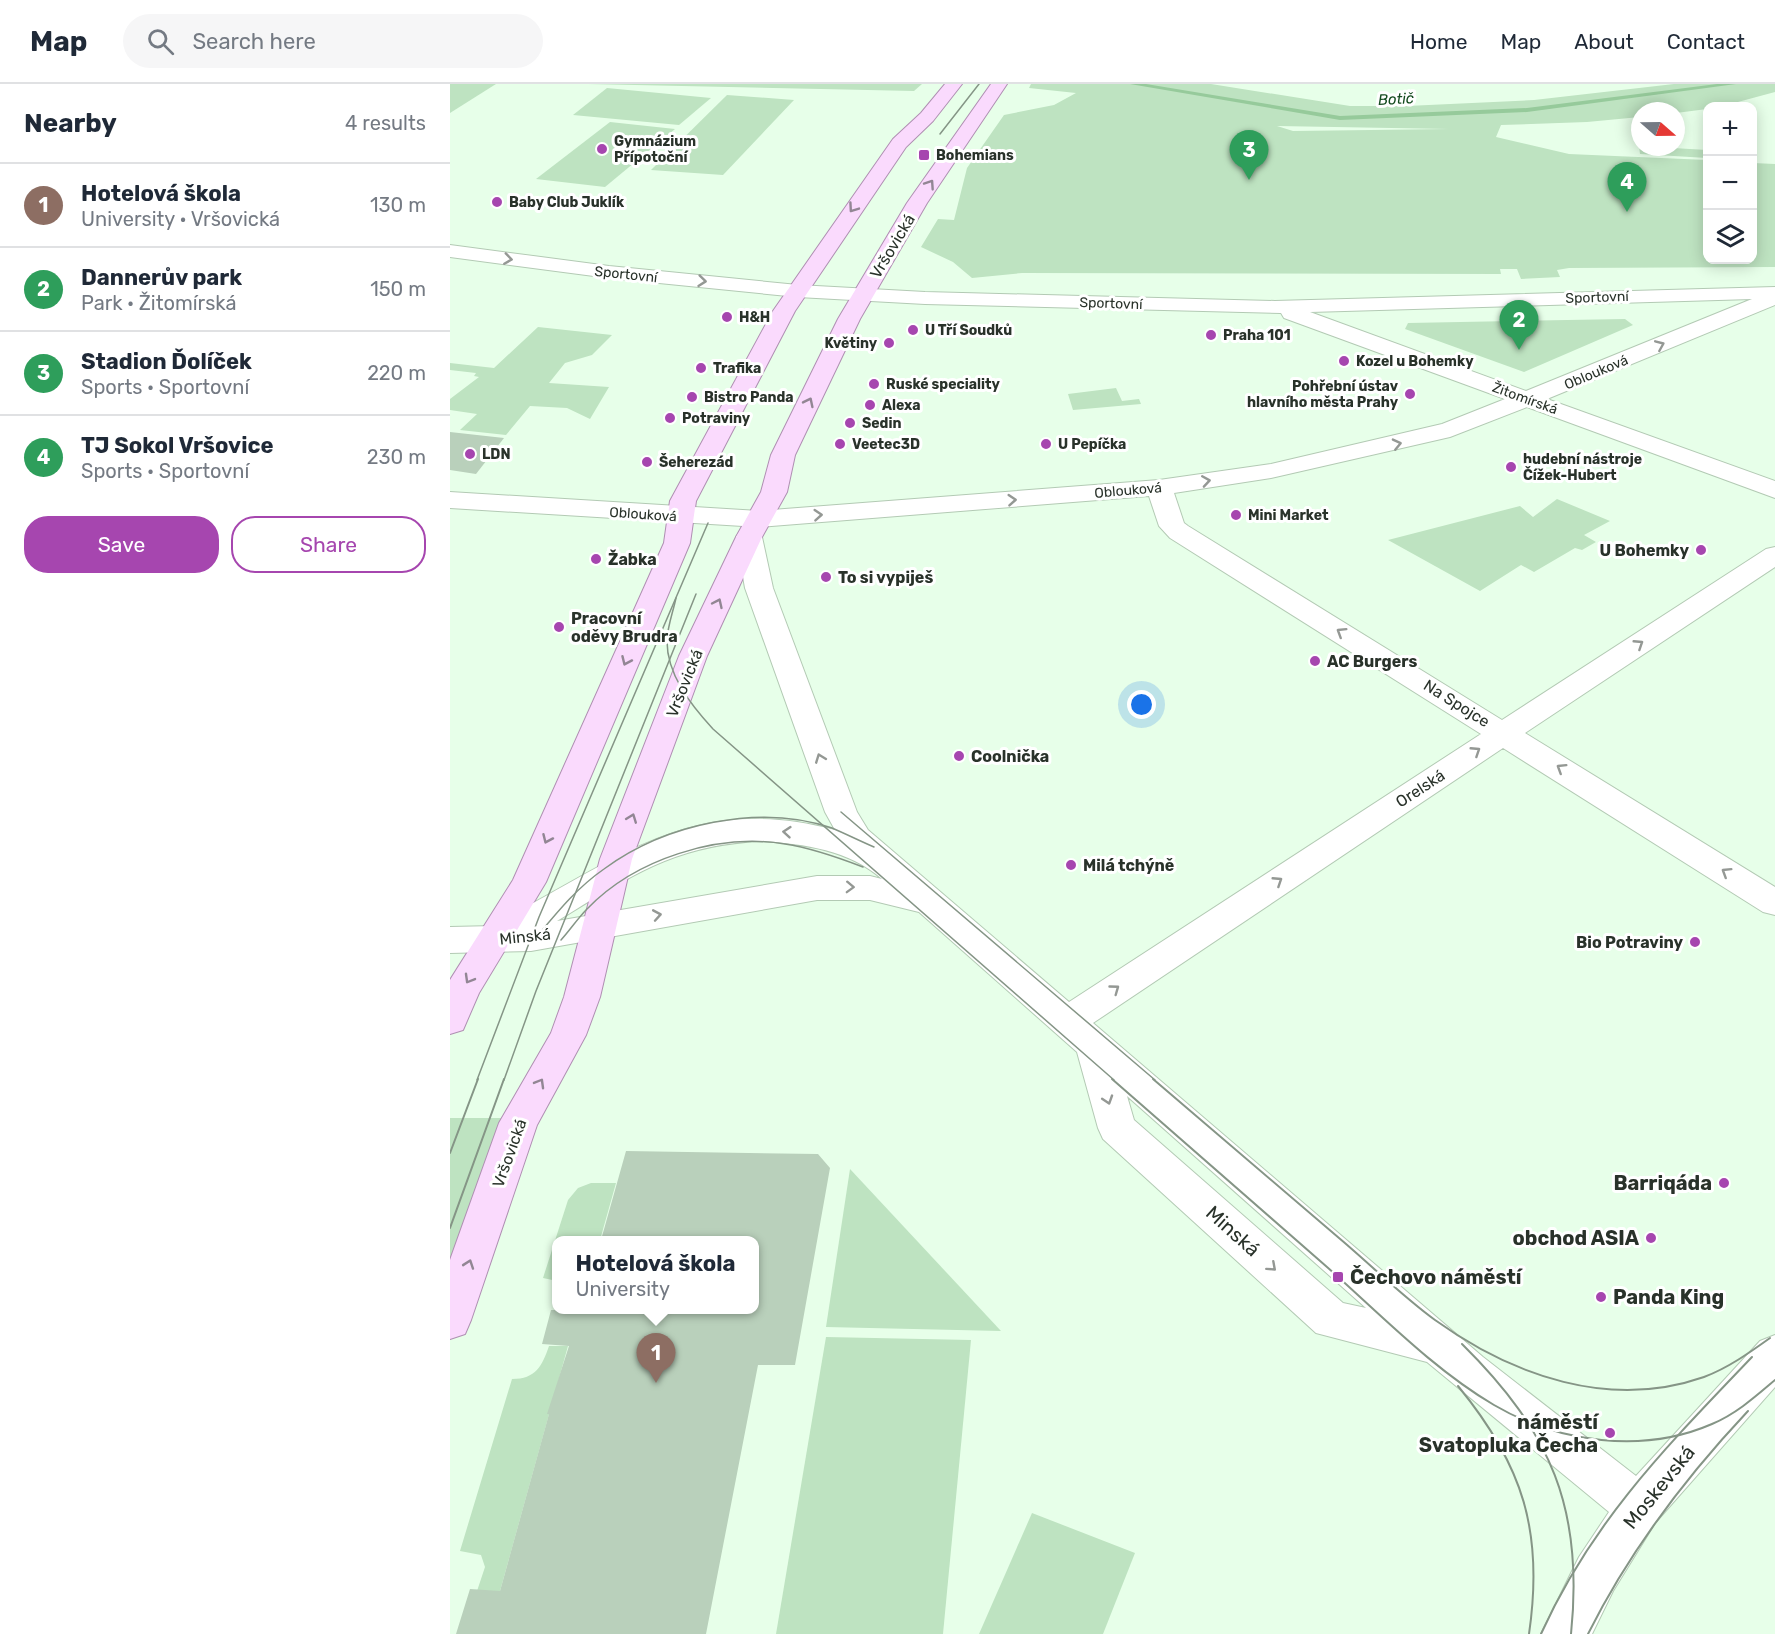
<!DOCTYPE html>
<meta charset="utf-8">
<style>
body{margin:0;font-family:Rubik,sans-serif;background:#f6f6f7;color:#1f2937}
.controls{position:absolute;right:18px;top:18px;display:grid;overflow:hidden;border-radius:12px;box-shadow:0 3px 15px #0003}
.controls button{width:54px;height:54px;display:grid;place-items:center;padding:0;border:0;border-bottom:2px solid #e0e1e3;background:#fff;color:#1f2937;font:30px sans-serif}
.compass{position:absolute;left:1181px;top:18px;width:54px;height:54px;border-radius:50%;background:#fff;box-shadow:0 3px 15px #0003;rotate:110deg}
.you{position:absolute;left:692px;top:621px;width:21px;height:21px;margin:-15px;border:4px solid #fff;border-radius:50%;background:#1a73e8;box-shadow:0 0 0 9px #1a73e833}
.badge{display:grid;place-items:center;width:39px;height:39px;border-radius:50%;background:#a646af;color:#fff;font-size:20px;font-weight:700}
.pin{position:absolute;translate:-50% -50px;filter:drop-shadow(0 2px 3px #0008)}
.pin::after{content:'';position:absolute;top:32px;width:21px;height:18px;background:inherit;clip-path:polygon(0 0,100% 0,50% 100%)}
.popup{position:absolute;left:102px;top:1152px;width:207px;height:78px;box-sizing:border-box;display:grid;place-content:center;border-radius:12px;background:#fff;filter:drop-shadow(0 2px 4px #0005);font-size:20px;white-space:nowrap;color:#747a83}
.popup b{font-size:22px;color:#1f2937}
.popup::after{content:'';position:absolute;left:50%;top:100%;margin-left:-12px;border:12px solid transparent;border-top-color:#fff}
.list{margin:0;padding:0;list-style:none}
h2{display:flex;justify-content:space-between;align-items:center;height:78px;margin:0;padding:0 24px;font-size:26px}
h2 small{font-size:20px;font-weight:400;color:#747a83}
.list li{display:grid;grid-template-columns:39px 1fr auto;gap:18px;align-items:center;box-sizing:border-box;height:84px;padding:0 24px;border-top:2px solid #e0e1e3}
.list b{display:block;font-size:22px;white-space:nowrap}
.list p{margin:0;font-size:20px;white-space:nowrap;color:#747a83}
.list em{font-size:20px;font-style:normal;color:#747a83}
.actions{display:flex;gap:12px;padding:18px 24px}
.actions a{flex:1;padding:14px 0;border:2px solid #a646af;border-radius:24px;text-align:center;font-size:21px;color:#a646af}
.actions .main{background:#a646af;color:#fff}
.icon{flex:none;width:33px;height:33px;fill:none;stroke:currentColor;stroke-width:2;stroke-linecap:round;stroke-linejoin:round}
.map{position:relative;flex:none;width:1325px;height:1550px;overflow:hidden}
header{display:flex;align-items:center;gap:36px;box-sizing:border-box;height:84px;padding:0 30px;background:#fff;border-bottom:2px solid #e0e1e3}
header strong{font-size:28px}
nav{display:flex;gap:33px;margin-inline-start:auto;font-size:21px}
.search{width:420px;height:54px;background:#f6f6f7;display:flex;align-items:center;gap:15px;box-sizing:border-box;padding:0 21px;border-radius:33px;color:#747a83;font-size:22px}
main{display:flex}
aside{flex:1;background:#fff}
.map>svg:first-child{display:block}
.green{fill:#bee3c1;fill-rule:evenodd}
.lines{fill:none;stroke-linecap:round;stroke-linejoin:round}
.stream{fill:#96ca9b;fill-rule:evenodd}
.building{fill:#b9d0bb}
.minor-casing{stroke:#b3cab4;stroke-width:2}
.major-casing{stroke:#af8fb2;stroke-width:2}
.minor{fill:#fff;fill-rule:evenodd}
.major{fill:#fadafd;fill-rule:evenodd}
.tram-far1{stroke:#859586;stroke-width:1.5}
.tram{stroke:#859586;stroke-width:2}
.oneway{stroke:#928694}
.oneway2{stroke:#949894}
.poi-dot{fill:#a646af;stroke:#fff;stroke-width:2}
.labels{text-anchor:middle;stroke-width:6;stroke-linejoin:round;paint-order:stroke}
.far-poi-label{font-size:14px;font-weight:bold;fill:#29322a;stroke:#fff;text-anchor:start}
.far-street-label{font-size:14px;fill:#29322a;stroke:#fff}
.far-water-label{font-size:15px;font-style:italic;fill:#144b1f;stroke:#fff}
.street-label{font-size:16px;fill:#29322a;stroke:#fff}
.poi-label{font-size:16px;font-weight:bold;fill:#29322a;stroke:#fff;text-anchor:start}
.near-poi-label{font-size:20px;font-weight:bold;fill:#29322a;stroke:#fff;text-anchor:end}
.near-street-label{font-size:20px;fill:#29322a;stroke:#fff}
</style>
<header>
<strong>Map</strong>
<div class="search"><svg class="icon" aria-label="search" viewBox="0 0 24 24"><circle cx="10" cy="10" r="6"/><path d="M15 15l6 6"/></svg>Search here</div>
<nav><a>Home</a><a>Map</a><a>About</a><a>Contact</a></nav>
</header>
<main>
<aside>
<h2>Nearby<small>4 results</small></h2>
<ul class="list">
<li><span class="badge" style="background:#8d6e63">1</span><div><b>Hotelová škola</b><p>University · Vršovická</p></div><em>130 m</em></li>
<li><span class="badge" style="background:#2e9e5b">2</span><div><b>Dannerův park</b><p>Park · Žitomírská</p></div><em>150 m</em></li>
<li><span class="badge" style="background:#2e9e5b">3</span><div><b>Stadion Ďolíček</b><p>Sports · Sportovní</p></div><em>220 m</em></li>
<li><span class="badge" style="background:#2e9e5b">4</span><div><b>TJ Sokol Vršovice</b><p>Sports · Sportovní</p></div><em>230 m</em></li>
</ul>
<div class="actions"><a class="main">Save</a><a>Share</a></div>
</aside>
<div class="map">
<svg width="1325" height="1550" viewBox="0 0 1325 1550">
<rect width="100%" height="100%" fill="#e7ffe9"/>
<g class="green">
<polygon points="0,0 46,0 0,29"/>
<polygon points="138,0 472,0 464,7"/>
<path d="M581,0H761L900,22H957L1084,16L1224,0H1325V8L1273,22H1258L1257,25L1226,29L1190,27V33L1137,38L1051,41L1046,53L1119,70L1257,76L1258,176H1302L1303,79L1325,80V183L1119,184L1107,186L1110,193L1071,195L1067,185H1050L1051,190L572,189L522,194L503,178L471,163L488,135L504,136L517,84L554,31L604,21L626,9L579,4ZM827,42L999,45L843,47Z"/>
<polygon points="157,4 261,14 229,41 123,31"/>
<polygon points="277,11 344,16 273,91 201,86"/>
<polygon points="160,38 225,45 155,103 86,95"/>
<polygon points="1189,62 1257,66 1257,74 1190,70"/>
<polygon points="1175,235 1183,241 1074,288 955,245 958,239"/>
<polygon points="88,243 162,251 142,271 115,279 99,299 159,303 140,335 117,324 80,322 56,351 10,346 27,330 0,326 0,315 29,293 24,292 26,289 0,286 0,279 44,284"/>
<polygon points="666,304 672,317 689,315 691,320 623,326 618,310"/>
<polygon points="1107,415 1160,437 1134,451 1146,458 1132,466 1125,464 1084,488 1071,481 1030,507 938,456 1070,422 1083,433"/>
<polygon points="0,1034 53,1034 0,1184"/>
<polygon points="400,1085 551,1247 376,1243"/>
<polygon points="141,1099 166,1099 150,1156 107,1156 107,1197 93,1194 118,1116 128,1104"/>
<polygon points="376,1253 521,1256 493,1550 326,1550"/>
<path d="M99,1262H118L50,1507H27L35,1483L31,1471L10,1467L62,1295C86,1295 92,1282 99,1262Z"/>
<polygon points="582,1429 685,1469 653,1550 529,1550"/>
</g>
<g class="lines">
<polygon class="stream" points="680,0 696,0 890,32 1077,24 1267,0 1286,0 1077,28 890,36"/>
</g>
<g class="building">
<polygon points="0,348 54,354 26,390 0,386"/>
<polygon points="176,1067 368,1070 380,1084 345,1281 308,1281 256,1550 6,1550 20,1505 50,1507 99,1330 97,1330 119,1262 92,1260 101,1226 305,1226 305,1156 151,1156"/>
</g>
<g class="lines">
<defs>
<path id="minor" d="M0,161L159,182L348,201L475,208L825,217L1325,203V221L1097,315L1325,397V414L1077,323L1000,353L821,394L724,409L734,439L738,442L1052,636L1316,465L1325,463V483L1075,649L1325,803V831L1313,828L1053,664L643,939L1033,1273L1186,1392L1310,1257L1325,1251V1303L1205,1439L1163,1507L1142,1550H1091L1129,1473L1159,1428L977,1278L866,1249L653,1055L648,1044L627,968L469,828L420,816H367L81,867L0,869V843L45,842L48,838C166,778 241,707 385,746L375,728L295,504L286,453L290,447L299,445L308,447L312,453L323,504L407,728L418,746L619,918L1031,650L720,454L709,442L699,412L309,443L0,424V408L309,427L709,396L821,380L992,340L1055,315L834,234L831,229L475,220L348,213L159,194L0,173ZM1302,215L1076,307L860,228ZM311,757C354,760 399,766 432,795L420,792H367L107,837C180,793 222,761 311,757ZM677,1012L916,1224L893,1219L684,1036Z"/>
<g id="major">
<polygon points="495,0 512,0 483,37 456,63 345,227 246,417 240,459 96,798 29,909 13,946 0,950 0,896 63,796 214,459 220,417 323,227 443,55 471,29"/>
<polygon points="541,0 557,0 477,119 410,235 345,371 337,408 312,453 257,572 182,775 150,913 136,951 87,1041 21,1236 15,1250 0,1255 0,1176 49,1039 101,949 114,913 150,775 229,572 286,453 311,408 321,371 388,235 457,119"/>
</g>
</defs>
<use href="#minor" class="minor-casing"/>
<use href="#major" class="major-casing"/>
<use href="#minor" class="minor"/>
<use href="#major" class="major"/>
<g class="tram-far1">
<polyline points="490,50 529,0"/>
<path d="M226,514C223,528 218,541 217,555C216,590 241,621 263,645L664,996"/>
<polyline points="391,728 705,996"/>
<path d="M89,850C109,826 128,803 154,785C215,740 309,719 382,744C396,750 410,757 424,763"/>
<path d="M111,856C120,846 128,834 137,825C185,775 267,749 335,760C362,764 387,773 413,783"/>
<polyline points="27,996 89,833 258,439"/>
<polyline points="54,996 86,907 246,510"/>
</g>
<g class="tram">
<path d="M662,995C733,1057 805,1120 877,1183C929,1229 984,1286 1044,1321C1109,1359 1193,1370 1262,1340C1286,1330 1305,1313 1325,1296"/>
<path d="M703,995C765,1048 827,1101 889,1154C921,1181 952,1212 985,1236C1063,1292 1160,1326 1254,1293C1278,1284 1299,1269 1320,1254"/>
<polyline points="0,1069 28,995"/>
<polyline points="0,1144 54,995"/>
<path d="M1012,1260C1101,1348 1134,1425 1121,1550"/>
<path d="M1008,1302C1073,1381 1094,1448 1079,1550"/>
<path d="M1091,1550C1142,1437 1218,1361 1302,1273"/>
<path d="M1138,1550C1180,1466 1234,1395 1298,1327"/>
</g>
</g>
<defs><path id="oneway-chevron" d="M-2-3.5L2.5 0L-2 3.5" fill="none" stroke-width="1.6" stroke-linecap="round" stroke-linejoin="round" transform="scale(1.5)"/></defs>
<g class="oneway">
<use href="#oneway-chevron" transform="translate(480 100) rotate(-56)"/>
<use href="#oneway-chevron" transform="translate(403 124) rotate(125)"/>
<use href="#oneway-chevron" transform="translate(359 318) rotate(-64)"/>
<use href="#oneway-chevron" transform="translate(268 519) rotate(-65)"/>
<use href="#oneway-chevron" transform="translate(176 577) rotate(114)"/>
<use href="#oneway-chevron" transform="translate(182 734) rotate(-69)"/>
<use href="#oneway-chevron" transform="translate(97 755) rotate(114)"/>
<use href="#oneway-chevron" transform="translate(19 895) rotate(120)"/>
<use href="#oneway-chevron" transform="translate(90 999) rotate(-60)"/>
<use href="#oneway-chevron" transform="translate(19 1180) rotate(-71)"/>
</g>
<g class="oneway2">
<use href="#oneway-chevron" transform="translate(58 175) rotate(8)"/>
<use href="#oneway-chevron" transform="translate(252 197) rotate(6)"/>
<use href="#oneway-chevron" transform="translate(1210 261) rotate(-23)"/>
<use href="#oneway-chevron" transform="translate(947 360) rotate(-13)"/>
<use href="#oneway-chevron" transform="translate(756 397) rotate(-9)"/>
<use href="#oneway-chevron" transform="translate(562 416) rotate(-4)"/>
<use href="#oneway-chevron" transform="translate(368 431) rotate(-4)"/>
<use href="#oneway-chevron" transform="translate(891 548) rotate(-148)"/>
<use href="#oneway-chevron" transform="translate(1189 560) rotate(-33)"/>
<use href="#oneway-chevron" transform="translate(1026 667) rotate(-33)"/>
<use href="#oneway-chevron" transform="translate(370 674) rotate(-111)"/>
<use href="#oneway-chevron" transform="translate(1111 684) rotate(-148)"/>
<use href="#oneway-chevron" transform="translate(337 748) rotate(-175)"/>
<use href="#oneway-chevron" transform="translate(1276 788) rotate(-148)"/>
<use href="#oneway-chevron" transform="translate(828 797) rotate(-33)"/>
<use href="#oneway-chevron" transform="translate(400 803) rotate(2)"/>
<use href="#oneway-chevron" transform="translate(207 831) rotate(-10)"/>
<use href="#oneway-chevron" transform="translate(665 905) rotate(-36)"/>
<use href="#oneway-chevron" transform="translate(658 1016) rotate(72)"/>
<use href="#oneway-chevron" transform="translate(822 1183) rotate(42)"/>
</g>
<g class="poi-dot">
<circle cx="152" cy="65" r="6"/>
<rect x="468" y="65" width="12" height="12" rx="3"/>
<circle cx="47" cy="118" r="6"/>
<circle cx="277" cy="233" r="6"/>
<circle cx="463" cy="246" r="6"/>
<circle cx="761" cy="251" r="6"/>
<circle cx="439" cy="259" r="6"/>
<circle cx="894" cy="277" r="6"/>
<circle cx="251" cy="284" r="6"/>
<circle cx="424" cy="300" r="6"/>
<circle cx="960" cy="310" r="6"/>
<circle cx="242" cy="313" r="6"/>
<circle cx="420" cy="321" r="6"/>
<circle cx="220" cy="334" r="6"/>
<circle cx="400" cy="339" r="6"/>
<circle cx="390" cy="360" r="6"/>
<circle cx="596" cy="360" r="6"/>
<circle cx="20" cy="370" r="6"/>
<circle cx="197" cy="378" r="6"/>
<circle cx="1061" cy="383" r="6"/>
<circle cx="786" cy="431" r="6"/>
<circle cx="1251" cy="466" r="6"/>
<circle cx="146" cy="475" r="6"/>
<circle cx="376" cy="493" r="6"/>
<circle cx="109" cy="543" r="6"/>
<circle cx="865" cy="577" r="6"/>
<circle cx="509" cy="672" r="6"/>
<circle cx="621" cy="781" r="6"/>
<circle cx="1245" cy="858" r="6"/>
<circle cx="1274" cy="1099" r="6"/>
<circle cx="1201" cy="1154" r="6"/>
<rect x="882" y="1187" width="12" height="12" rx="3"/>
<circle cx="1151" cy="1213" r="6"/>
<circle cx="1160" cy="1349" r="6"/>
</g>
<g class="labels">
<g class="far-poi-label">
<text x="164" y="62">Gymnázium<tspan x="164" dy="16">Přípotoční</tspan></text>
<text x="486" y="76">Bohemians</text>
<text x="59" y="123">Baby Club Juklík</text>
<text x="289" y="238">H&amp;H</text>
<text x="475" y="251">U Tří Soudků</text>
<text x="773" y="256">Praha 101</text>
<text x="427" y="264" text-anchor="end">Květiny</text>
<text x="906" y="282">Kozel u Bohemky</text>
<text x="263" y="289">Trafika</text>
<text x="436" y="305">Ruské speciality</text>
<text x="948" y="307" text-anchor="end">Pohřební ústav<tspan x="948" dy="16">hlavního města Prahy</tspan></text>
<text x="254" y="318">Bistro Panda</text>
<text x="432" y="326">Alexa</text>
<text x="232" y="339">Potraviny</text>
<text x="412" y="344">Sedin</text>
<text x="402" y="365">Veetec3D</text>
<text x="608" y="365">U Pepíčka</text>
<text x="32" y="375">LDN</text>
<text x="1073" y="380">hudební nástroje<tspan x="1073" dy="16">Čížek-Hubert</tspan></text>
<text x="209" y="383">Šeherezád</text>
<text x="798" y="436">Mini Market</text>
</g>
<g class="far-street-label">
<text transform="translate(176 190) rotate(6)" y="5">Sportovní</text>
<text transform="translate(1147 213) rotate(-2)" y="5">Sportovní</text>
<text transform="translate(661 219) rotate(2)" y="5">Sportovní</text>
<text transform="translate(1146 288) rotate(-23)" y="5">Oblouková</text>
<text transform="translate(1075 314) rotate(20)" y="5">Žitomírská</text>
<text transform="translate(678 406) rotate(-5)" y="5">Oblouková</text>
<text transform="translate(193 430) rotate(4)" y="5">Oblouková</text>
</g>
<g class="far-water-label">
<text transform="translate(946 15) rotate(-3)" y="5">Botič</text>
</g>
<g class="street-label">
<text transform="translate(442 162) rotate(-59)" y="6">Vršovická</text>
<text transform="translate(234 599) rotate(-68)" y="6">Vršovická</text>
<text transform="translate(1007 619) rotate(32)" y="6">Na Spojce</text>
<text transform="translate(970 704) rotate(-33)" y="6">Orelská</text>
<text transform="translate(75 852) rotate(-6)" y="6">Minská</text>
<text transform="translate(59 1069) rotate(-70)" y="6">Vršovická</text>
</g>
<g class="poi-label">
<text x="1239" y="472" text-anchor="end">U Bohemky</text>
<text x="158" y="481">Žabka</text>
<text x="388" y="499">To si vypiješ</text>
<text x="121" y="540">Pracovní<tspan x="121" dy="18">oděvy Brudra</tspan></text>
<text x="877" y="583">AC Burgers</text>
<text x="521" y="678">Coolnička</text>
<text x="633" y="787">Milá tchýně</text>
<text x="1233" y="864" text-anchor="end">Bio Potraviny</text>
</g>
<g class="near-poi-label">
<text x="1262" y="1106">Barriqáda</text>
<text x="1189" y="1161">obchod ASIA</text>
<text x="900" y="1200" text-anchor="start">Čechovo náměstí</text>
<text x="1163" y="1220" text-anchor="start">Panda King</text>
<text x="1148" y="1345">náměstí<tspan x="1148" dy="23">Svatopluka Čecha</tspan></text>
</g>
<g class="near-street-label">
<text transform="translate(783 1147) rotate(42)" y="7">Minská</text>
<text transform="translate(1209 1403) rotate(-51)" y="7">Moskevská</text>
</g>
</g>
</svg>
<div class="controls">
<button>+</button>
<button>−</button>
<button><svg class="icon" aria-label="layers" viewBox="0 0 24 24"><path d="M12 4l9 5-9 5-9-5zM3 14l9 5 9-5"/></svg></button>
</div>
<svg class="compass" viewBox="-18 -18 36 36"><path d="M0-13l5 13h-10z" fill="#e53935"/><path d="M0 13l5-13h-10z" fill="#747a83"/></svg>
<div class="you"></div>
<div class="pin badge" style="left:206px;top:1299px;background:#8d6e63">1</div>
<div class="popup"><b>Hotelová škola</b>University</div>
<div class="pin badge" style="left:1069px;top:266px;background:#2e9e5b">2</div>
<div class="pin badge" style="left:799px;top:96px;background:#2e9e5b">3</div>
<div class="pin badge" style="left:1177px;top:128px;background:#2e9e5b">4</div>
</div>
</main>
